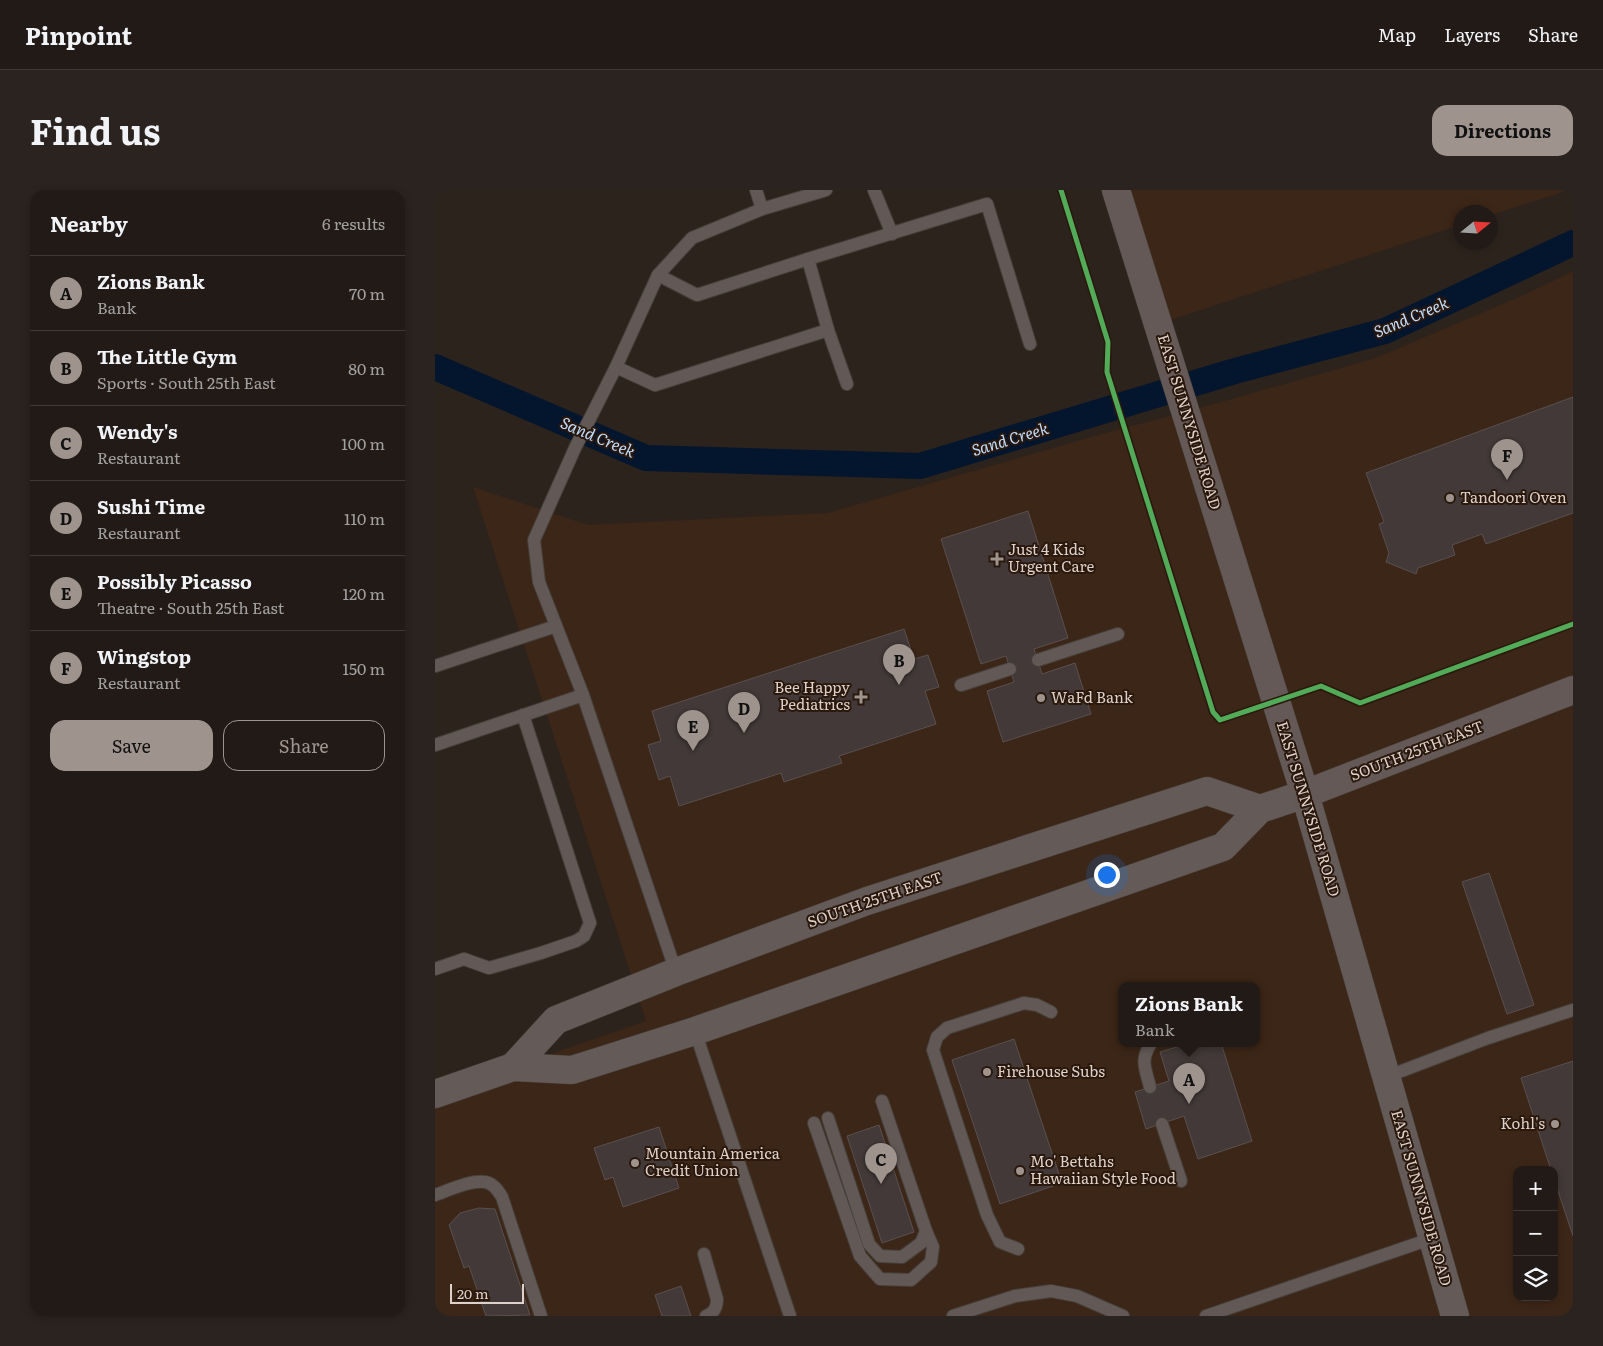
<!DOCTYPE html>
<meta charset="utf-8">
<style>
body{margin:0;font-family:Literata,serif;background:#2a231f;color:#f1f3f6}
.controls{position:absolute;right:15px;bottom:15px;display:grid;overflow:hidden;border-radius:10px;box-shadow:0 2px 8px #0003}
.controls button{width:45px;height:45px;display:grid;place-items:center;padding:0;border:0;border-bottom:1px solid #3f3835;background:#221a16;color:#f1f3f6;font:25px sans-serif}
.compass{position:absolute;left:1018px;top:15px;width:45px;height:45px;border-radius:50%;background:#221a16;box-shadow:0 2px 8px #0003;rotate:72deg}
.scale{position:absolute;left:15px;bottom:12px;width:74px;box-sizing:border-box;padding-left:5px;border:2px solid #ddd1c9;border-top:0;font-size:14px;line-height:18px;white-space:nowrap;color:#ddd1c9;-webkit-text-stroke:4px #2a180d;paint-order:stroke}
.you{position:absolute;left:671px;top:684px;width:18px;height:18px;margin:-12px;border:4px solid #fff;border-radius:50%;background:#1a73e8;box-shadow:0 0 0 8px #1a73e833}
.badge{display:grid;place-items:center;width:32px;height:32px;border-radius:50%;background:#9f948d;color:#111;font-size:16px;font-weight:700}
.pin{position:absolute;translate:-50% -41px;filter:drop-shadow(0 1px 2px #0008)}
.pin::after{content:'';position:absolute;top:26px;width:18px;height:15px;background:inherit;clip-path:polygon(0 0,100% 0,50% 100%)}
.popup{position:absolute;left:683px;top:792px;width:142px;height:65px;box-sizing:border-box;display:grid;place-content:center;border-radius:10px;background:#221a16;filter:drop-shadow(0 1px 4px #0005);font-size:16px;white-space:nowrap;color:#a2a1a1}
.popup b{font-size:19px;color:#f1f3f6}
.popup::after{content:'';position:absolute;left:50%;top:100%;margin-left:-10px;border:10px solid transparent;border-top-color:#221a16}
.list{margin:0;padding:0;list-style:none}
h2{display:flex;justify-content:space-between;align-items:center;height:65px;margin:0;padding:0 20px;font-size:21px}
h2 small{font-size:16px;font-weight:400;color:#a2a1a1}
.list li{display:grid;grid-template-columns:32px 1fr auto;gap:15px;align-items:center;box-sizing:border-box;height:75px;padding:0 20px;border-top:1px solid #3f3835}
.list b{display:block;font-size:19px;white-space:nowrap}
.list p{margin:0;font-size:16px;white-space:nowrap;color:#a2a1a1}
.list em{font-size:16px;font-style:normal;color:#a2a1a1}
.actions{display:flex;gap:10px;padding:15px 20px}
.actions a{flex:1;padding:11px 0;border:1px solid #9f948d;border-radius:15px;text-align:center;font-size:18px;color:#9f948d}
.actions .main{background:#9f948d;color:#111}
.icon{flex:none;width:28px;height:28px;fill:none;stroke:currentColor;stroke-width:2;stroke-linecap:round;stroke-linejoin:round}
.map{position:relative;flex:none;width:1138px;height:1126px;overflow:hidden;border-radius:15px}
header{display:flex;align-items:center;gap:30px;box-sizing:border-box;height:70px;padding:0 25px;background:#221a16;border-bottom:1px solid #3f3835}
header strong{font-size:24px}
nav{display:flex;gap:28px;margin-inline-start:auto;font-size:18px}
.intro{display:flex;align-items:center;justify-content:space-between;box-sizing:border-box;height:120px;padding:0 30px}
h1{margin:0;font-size:35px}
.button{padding:12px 22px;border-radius:15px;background:#9f948d;color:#111;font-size:18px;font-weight:700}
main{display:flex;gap:30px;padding:0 30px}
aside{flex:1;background:#221a16;border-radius:15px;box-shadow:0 2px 8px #0003}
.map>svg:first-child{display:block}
.built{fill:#3c2617;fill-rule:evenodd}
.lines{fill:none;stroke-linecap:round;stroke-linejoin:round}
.canal{stroke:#04162d;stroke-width:26}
.building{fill:#423938;stroke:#59504f}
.service-casing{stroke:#47403a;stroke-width:14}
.secondary-casing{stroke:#47403a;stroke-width:29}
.primary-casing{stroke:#47403a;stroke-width:29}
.service{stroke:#625957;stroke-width:12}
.secondary{stroke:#645a58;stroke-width:28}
.primary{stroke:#645956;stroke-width:28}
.cycleway-casing{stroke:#2a180d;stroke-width:8}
.cycleway{stroke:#51ab58;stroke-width:5}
.poi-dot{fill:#9f948d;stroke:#2a180d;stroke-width:2}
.labels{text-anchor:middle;stroke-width:4;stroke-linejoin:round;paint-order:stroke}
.street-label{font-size:15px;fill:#ddd1c9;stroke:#2a180d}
.poi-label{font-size:15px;fill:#ddd1c9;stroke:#2a180d;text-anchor:start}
.water-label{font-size:16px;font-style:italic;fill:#bfddfe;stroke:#2a180d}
</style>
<header>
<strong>Pinpoint</strong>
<nav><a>Map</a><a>Layers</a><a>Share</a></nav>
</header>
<div class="intro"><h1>Find us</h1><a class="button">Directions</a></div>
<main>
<aside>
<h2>Nearby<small>6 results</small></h2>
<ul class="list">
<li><span class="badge">A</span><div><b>Zions Bank</b><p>Bank</p></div><em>70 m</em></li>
<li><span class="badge">B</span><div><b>The Little Gym</b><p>Sports · South 25th East</p></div><em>80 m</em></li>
<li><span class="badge">C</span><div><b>Wendy's</b><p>Restaurant</p></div><em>100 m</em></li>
<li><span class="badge">D</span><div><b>Sushi Time</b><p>Restaurant</p></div><em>110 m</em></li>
<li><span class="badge">E</span><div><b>Possibly Picasso</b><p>Theatre · South 25th East</p></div><em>120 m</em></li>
<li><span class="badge">F</span><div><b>Wingstop</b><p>Restaurant</p></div><em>150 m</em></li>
</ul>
<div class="actions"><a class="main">Save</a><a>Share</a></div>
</aside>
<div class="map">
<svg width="1138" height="1126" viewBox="0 0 1138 1126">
<rect width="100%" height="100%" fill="#2d231d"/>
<g class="built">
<polygon points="680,0 1134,0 1056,25 1056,22 1026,22 1025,35 723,134"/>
<path d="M1138,81V1126H0V904L211,831L38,297L153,335L393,323L677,241L751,222L941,168L1089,105ZM686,795H822V853H686ZM1082,980H1119V1107H1082Z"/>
</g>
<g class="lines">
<polyline class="canal" points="0,177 211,268 485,276 800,181 950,141 1138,53"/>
</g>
<g class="building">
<polygon points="1138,207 1138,323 1051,354 1047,344 1017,355 1020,365 983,378 981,384 951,372 954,363 944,334 949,332 931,283"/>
<polygon points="593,321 633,448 599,459 607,484 640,473 656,524 568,552 552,501 579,492 571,466 546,474 506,349"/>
<polygon points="469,439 479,469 493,465 504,497 490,501 501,534 404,566 407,573 349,592 346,583 244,616 235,586 224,590 213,555 226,551 217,521"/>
<polygon points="1054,683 1099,815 1072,824 1027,692"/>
<polygon points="579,849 627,993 565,1014 517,870"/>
<polygon points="755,853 786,853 817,951 763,969 749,926 711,939 700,902 734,891 725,862"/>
<polygon points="1138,871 1138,1046 1119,989 1119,980 1116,980 1086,888"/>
<polygon points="444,935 479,1042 447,1053 412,946"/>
<polygon points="224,937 244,998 188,1017 178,987 170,990 159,958"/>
<polygon points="44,1018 60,1019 95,1125 51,1126 34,1076 29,1078 14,1035 25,1023"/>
<polygon points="246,1096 256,1126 227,1126 220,1105"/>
</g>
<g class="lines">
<defs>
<g id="service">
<polyline points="439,0 457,44"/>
<polyline points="327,19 391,0"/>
<polyline points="373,69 552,14 595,154"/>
<polyline points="223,85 262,105 373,69 393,140 412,194"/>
<polyline points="181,177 220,195 393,140"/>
<polyline points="603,470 683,444"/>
<polyline points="0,476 121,436"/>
<polyline points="526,495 575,479"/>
<polyline points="0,555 148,505"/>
<polyline points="0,779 29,769 54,778 106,763 141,751 149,746 155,733 88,525"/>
<polyline points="241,782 148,505 104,392 99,350 140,258 181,177 223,85 257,48 327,19 321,0"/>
<polyline points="260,841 355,1126"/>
<polyline points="951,887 1053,848 1138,820"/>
<path d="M715,897C710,877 705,871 716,853"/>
<polyline points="393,928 434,1054 445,1066 467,1067 486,1053 491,1041 447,911"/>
<polyline points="379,933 425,1066 445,1089 476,1090 496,1072 498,1057 491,1041"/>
<polyline points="727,934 746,991"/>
<path d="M0,1005C15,1000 34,990 50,992C58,993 63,1000 67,1007L106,1126"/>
<polyline points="583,1059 565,1052 552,1025 498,860 502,847 512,838 589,813 602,815 616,822"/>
<path d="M269,1064L282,1109C282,1118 279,1123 271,1126"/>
<polyline points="518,1126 580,1106 616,1101 642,1106 688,1126"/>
<polyline points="771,1126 998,1048"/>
</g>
<g id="secondary">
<polyline points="78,877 121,830 241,782 432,711 772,601 825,619"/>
<polyline points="0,904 78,877 137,880 260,841 788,657 825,619 870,604 1020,1126"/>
</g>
<polyline id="primary" points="681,0 870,604 1138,500"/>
</defs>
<use href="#service" class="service-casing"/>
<use href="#secondary" class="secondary-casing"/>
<use href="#primary" class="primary-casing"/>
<use href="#service" class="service"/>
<use href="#secondary" class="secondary"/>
<use href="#primary" class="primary"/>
<defs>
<polyline id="cycleway" points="626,0 673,152 672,182 778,522 785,530 886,496 925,513 1138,434"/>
</defs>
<use href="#cycleway" class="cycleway-casing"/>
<use href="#cycleway" class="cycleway"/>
</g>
<g class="poi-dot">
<circle cx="1015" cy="308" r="5"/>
<path d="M559.5 361.5h5v5h5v5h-5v5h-5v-5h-5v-5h5z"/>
<path d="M423.5 499.5h5v5h5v5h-5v5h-5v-5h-5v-5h5z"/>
<circle cx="606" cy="508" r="5"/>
<circle cx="552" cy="882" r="5"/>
<circle cx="1120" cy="934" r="5"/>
<circle cx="200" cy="973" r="5"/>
<circle cx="585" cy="981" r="5"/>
</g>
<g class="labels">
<g class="street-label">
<text transform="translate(754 232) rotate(73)" y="5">EAST SUNNYSIDE ROAD</text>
<text transform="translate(982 561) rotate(-21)" y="5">SOUTH 25TH EAST</text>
<text transform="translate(873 619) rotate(73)" y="5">EAST SUNNYSIDE ROAD</text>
<text transform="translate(440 710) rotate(-19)" y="5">SOUTH 25TH EAST</text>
<text transform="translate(986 1008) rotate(74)" y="5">EAST SUNNYSIDE ROAD</text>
</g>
<g class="poi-label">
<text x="1025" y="313">Tandoori Oven</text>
<text x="573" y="365">Just 4 Kids<tspan x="573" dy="17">Urgent Care</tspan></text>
<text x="415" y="503" text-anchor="end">Bee Happy<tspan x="415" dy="17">Pediatrics</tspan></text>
<text x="616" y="513">WaFd Bank</text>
<text x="562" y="887">Firehouse Subs</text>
<text x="1110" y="939" text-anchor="end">Kohl's</text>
<text x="210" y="969">Mountain America<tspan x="210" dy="17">Credit Union</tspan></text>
<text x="595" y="977">Mo' Bettahs<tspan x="595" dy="17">Hawaiian Style Food</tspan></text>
</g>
<g class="water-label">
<text transform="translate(976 127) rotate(-23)" y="6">Sand Creek</text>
<text transform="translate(163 247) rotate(23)" y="6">Sand Creek</text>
<text transform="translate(575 249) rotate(-17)" y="6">Sand Creek</text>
</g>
</g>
</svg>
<div class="controls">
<button>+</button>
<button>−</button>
<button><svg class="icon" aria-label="layers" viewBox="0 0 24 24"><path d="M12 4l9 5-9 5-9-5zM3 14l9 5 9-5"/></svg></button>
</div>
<svg class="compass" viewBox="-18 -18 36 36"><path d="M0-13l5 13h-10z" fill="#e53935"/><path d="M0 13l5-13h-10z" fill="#a2a1a1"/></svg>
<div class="scale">20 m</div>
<div class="you"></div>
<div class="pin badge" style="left:754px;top:914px">A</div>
<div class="popup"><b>Zions Bank</b>Bank</div>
<div class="pin badge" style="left:464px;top:495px">B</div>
<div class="pin badge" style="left:446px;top:994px">C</div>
<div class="pin badge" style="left:309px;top:543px">D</div>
<div class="pin badge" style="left:258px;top:561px">E</div>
<div class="pin badge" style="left:1072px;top:290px">F</div>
</div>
</main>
